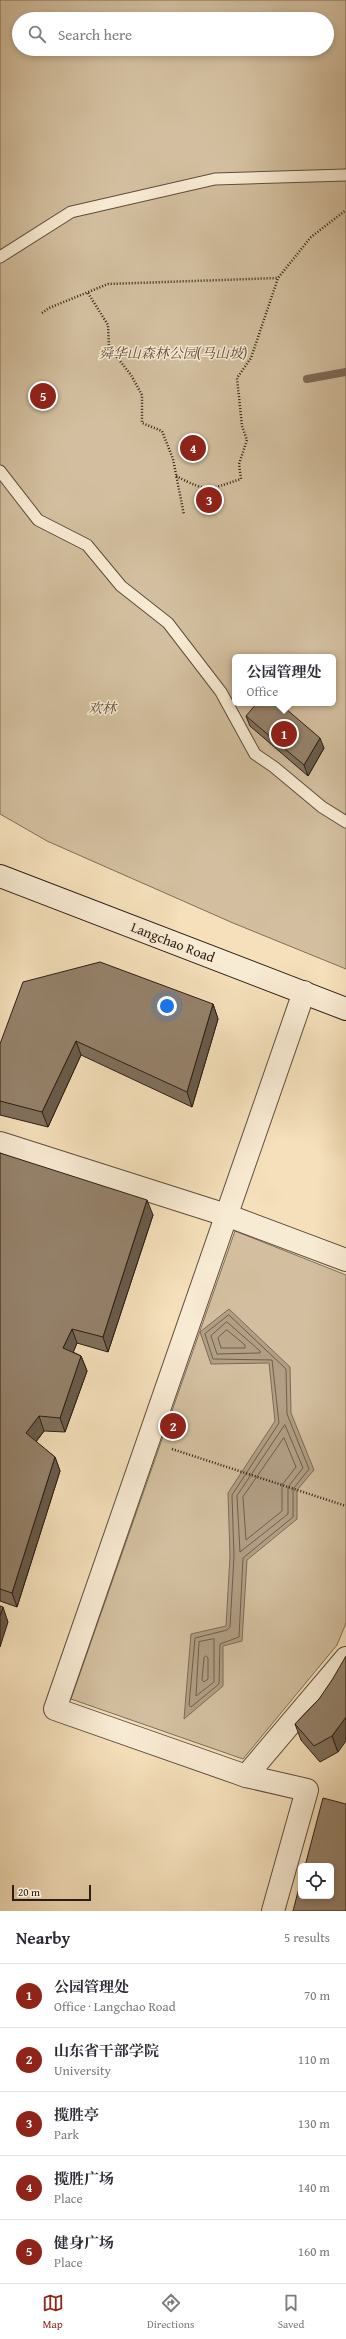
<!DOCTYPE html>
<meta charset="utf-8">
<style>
body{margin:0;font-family:"Gentium Book Plus","Noto Serif SC",serif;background:#f2f2f3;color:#2b2b33}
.controls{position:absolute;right:12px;bottom:12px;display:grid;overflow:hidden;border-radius:6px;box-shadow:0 2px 6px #0003}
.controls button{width:36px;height:36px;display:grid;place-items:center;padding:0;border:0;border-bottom:1px solid #e1e1e2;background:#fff;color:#2b2b33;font:20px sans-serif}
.scale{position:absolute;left:12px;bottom:10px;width:79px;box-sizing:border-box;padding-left:4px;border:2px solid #2c1d15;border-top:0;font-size:11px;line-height:14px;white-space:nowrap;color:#2c1d15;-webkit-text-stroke:3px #f8ebd3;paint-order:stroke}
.you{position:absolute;left:167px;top:1006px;width:14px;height:14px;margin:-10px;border:3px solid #fff;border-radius:50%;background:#1a73e8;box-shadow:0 0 0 6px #1a73e833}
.badge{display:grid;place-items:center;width:26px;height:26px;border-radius:50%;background:#8f2418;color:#fff;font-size:13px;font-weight:700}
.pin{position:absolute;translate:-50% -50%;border:2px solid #fff;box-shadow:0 1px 4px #0006}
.popup{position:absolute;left:232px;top:654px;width:104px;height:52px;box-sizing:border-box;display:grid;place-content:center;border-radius:6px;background:#fff;filter:drop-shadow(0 1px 3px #0005);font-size:13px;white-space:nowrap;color:#7c7c81}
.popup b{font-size:15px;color:#2b2b33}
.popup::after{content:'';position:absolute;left:50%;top:100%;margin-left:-8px;border:8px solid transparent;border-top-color:#fff}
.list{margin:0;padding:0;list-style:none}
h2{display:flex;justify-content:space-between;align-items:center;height:52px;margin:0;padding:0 16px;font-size:17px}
h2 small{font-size:13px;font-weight:400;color:#7c7c81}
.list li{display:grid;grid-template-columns:26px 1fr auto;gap:12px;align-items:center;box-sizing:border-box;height:64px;padding:0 16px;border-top:1px solid #e1e1e2}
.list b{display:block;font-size:15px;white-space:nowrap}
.list p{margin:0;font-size:13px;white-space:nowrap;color:#7c7c81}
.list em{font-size:13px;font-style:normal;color:#7c7c81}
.icon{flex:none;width:22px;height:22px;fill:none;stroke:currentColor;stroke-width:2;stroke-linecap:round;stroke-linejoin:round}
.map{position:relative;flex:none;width:346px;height:1911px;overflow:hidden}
.search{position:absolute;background:#fff;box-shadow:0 2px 6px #0003;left:12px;right:12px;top:12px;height:44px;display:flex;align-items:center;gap:10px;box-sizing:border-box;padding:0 14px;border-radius:22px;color:#7c7c81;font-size:15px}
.sheet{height:372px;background:#fff}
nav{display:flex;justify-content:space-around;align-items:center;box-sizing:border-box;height:56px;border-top:1px solid #e1e1e2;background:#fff;font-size:11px;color:#7c7c81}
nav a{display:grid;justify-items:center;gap:2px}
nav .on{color:#8f2418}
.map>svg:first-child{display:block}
.green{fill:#d3bf9f;stroke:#806e5a;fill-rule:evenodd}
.water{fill:#b19e83;stroke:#7c6a57}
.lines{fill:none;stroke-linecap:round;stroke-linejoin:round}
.shore{stroke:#6e5e4c;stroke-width:1}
.stream{stroke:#7c6a57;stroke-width:8}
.service-casing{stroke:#5e4e3e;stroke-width:13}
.minor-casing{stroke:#5e4e3e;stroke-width:24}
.secondary-casing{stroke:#2c1d15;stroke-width:24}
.path{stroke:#2c1d15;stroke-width:2.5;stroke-dasharray:1 2;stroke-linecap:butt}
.service{stroke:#f8ebd3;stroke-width:11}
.minor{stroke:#f8ebd3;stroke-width:22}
.secondary{stroke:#f8ebd3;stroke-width:22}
.wall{fill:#80705c;stroke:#2c1d15}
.shaded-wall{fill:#685b4b;stroke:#2c1d15}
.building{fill:#95826b;stroke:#2c1d15}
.labels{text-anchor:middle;stroke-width:3;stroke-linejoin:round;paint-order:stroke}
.park-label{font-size:14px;font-style:italic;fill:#5e4e3e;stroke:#f8ebd3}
.street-label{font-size:14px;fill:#2c1d15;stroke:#f8ebd3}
</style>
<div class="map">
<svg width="346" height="1911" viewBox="0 0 346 1911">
<rect width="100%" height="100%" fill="#f5e0bb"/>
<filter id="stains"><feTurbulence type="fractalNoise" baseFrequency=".005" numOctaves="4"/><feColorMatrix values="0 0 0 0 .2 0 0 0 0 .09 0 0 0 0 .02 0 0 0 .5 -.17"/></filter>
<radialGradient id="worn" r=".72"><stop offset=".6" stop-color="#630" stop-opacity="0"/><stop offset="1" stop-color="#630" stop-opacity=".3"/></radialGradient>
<g class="green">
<path d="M0,0H346V969L233,923L47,841L0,814ZM19,19H327V49H19ZM235,657H333V703H235Z"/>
<polygon points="235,1231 346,1275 346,1623 337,1645 243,1759 71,1699"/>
</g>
<polygon class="water" points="229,1309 290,1367 291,1413 314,1470 297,1490 297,1519 247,1560 242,1641 223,1646 223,1686 184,1719 191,1634 226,1626 230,1556 228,1493 275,1421 269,1363 211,1364 200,1332"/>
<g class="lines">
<g class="shore">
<polygon points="229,1315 286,1369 287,1414 309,1469 293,1489 293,1517 243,1558 239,1637 220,1644 219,1684 191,1707 189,1705 195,1638 227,1630 230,1627 234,1556 232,1495 279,1423 272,1360 213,1359 205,1334"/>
<polygon points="227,1322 260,1351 260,1353 217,1354 211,1336"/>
<polygon points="227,1330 245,1345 245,1348 221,1348 218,1338"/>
<polygon points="285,1425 303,1468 288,1487 288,1514 240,1552 237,1496"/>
<polygon points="284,1438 296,1467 282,1485 282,1511 246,1540 243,1497"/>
<polygon points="214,1639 214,1682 196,1696 199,1642"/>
<polygon points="206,1656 208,1658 208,1679 204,1682 202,1680 204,1658"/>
</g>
<polyline class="stream" points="307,379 346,372"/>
<defs>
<g id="service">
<polyline points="0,257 71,212 215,179 346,175"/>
<polyline points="0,471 38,520 87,545 121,586 168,623 221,692 255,754 274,767 322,807 346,822"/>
</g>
<g id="minor">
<polyline points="304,992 55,1709 246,1776 346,1658"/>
<polyline points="0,1143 226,1215 346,1260"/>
<polyline points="246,1776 307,1790 273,1911"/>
</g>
<polyline id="secondary" points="0,876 346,1009"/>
</defs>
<use href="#service" class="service-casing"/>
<use href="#minor" class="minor-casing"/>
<use href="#secondary" class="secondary-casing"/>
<g class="path">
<polyline points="88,293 108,325 109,347 131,375 142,395 142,423 162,431 173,459 184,515"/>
<polyline points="42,313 49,308 108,284 278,278"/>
<path d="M176,476C209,493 207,490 241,479L239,464L247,440L242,426L237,378L251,358L278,278L311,237L346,210"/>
<polyline points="172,1449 346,1506"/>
</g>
<use href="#service" class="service"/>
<use href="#minor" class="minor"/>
<use href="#secondary" class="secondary"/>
</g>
<g class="wall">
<polygon points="246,716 324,748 308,776 250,726"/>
<polygon points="213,1004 218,1019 192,1107 81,1055 48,1127 0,1115 0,1044"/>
<polygon points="0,1153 153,1215 108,1352 77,1343 73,1352 81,1356 87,1371 65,1432 44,1431 36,1442 55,1457 60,1471 17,1607 0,1601"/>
<polygon points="319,1699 338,1752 320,1762 301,1740 295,1724"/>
</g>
<g class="shaded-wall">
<polygon points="320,738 324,748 308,776 304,765"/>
<polygon points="213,1004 218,1019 192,1107 187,1092"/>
<polygon points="76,1041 81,1055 48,1127 42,1112"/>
<polygon points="147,1200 153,1215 108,1352 103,1337"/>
<polygon points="72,1329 77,1343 69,1363 63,1348"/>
<polygon points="81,1356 87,1371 65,1432 60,1418"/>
<polygon points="39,1416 44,1431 31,1448 26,1433"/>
<polygon points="55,1457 60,1471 17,1607 12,1593"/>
<polygon points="3,1607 8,1622 0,1647 0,1616"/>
<polygon points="346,1717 346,1741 338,1752 332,1736"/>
</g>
<g class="building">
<polygon points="257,703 279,703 320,738 304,765 246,716"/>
<polygon points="100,962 213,1004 187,1092 76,1041 42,1112 0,1101 0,1044 23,982"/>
<polygon points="0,1153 147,1200 103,1337 72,1329 63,1348 81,1356 60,1418 39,1416 26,1433 55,1457 12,1593 0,1589"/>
<polygon points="0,1606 3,1607 0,1616"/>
<polygon points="346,1656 346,1717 332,1736 314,1746 295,1724 319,1699 332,1680"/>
<polygon points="323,1798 346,1804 346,1911 293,1911 301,1880 301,1896 331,1896 331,1866 305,1866"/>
</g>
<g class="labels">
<g class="park-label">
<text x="173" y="358">舜华山森林公园(马山坡)</text>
<text x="102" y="713">欢林</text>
</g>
<g class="street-label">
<text transform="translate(173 942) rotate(21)" y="5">Langchao Road</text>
</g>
</g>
<rect width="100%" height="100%" filter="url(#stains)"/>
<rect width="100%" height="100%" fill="url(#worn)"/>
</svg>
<div class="controls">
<button><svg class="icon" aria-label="locate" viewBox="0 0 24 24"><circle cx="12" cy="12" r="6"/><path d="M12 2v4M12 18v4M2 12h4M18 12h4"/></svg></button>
</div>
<div class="scale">20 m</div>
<div class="you"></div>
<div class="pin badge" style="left:284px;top:734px">1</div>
<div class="popup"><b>公园管理处</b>Office</div>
<div class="pin badge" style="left:173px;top:1426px">2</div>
<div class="pin badge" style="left:209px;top:500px">3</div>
<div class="pin badge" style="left:193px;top:448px">4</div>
<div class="pin badge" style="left:43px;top:396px">5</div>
<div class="search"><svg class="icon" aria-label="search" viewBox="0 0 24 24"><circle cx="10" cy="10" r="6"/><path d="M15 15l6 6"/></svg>Search here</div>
</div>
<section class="sheet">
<h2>Nearby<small>5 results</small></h2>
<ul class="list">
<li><span class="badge">1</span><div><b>公园管理处</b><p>Office · Langchao Road</p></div><em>70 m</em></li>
<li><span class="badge">2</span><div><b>山东省干部学院</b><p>University</p></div><em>110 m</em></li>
<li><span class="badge">3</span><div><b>揽胜亭</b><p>Park</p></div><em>130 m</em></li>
<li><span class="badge">4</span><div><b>揽胜广场</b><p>Place</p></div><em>140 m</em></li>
<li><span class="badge">5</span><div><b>健身广场</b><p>Place</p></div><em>160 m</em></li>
</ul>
</section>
<nav>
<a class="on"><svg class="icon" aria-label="map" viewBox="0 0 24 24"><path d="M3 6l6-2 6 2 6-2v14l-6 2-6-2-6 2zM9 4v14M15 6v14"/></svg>Map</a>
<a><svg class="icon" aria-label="directions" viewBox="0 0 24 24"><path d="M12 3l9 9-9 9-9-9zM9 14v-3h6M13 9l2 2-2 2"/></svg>Directions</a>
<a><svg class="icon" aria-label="saved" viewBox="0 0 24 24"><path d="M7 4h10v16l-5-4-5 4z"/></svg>Saved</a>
</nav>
